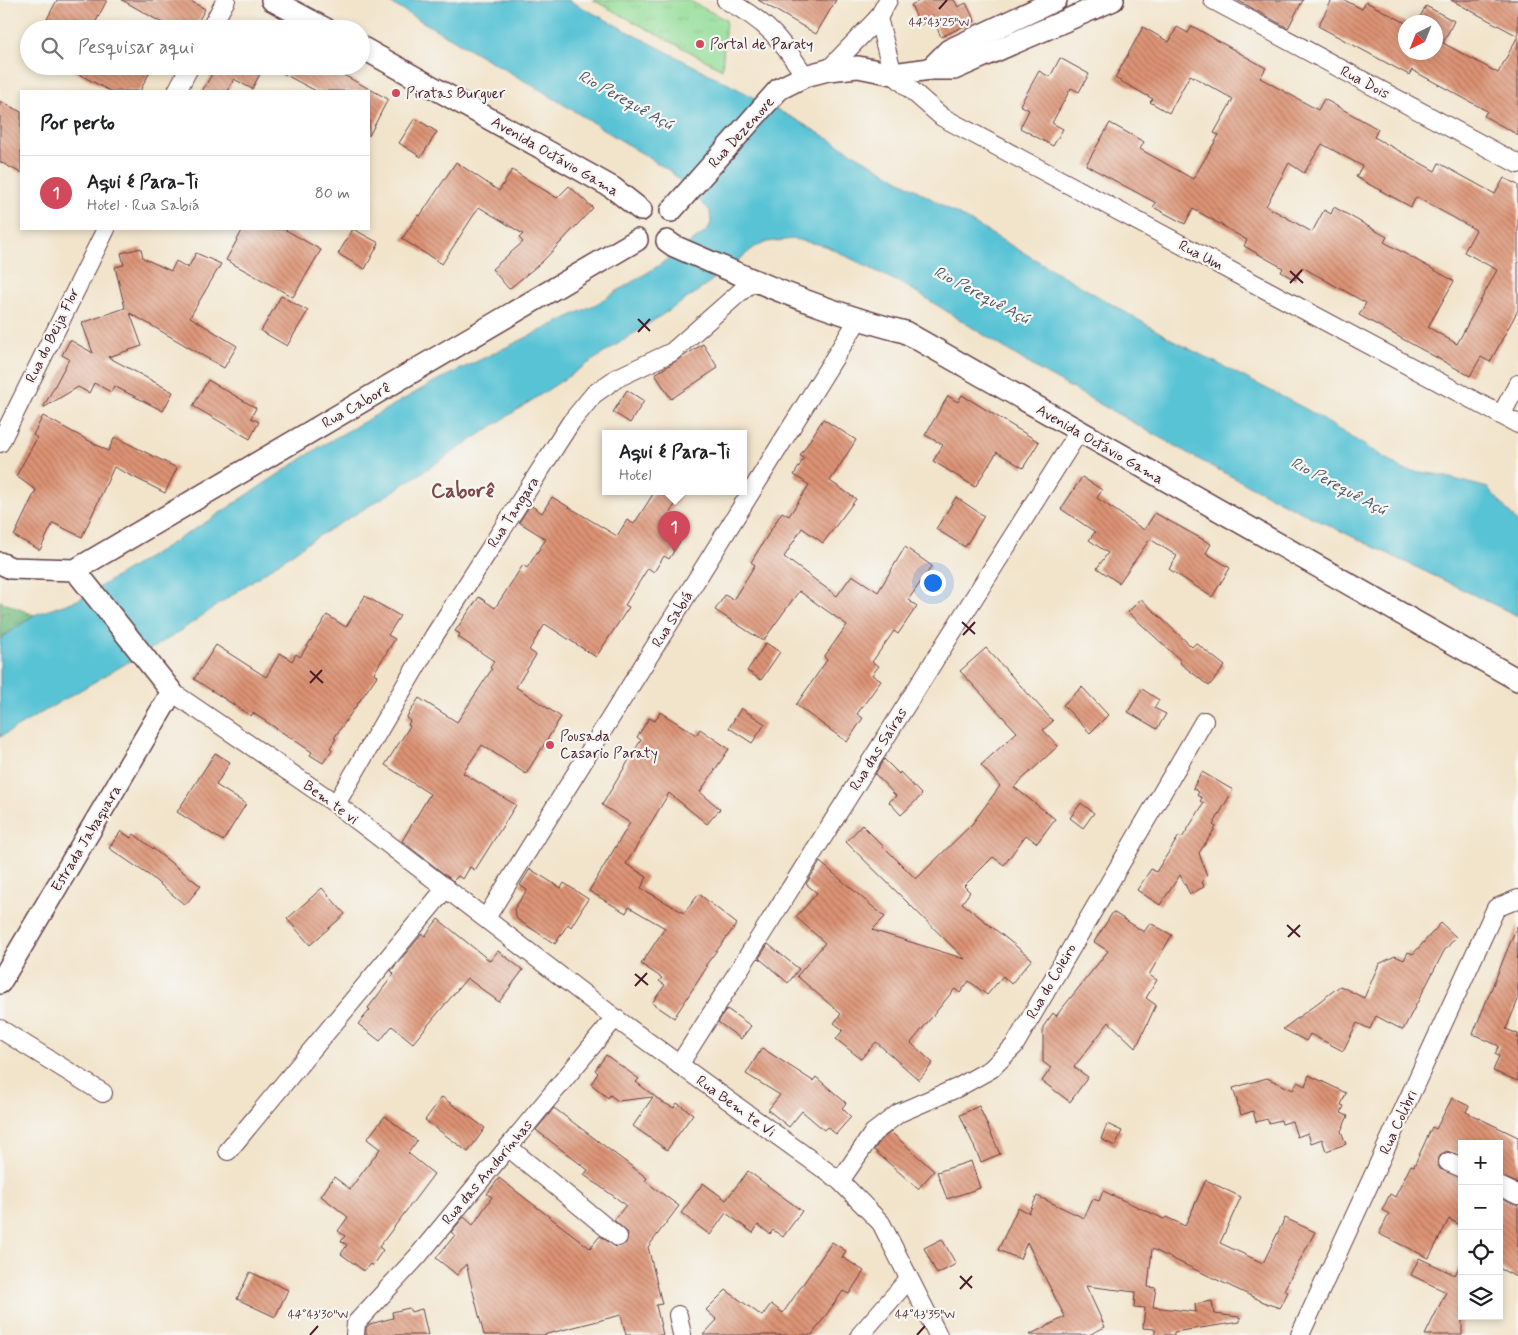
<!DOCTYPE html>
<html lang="pt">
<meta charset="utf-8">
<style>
body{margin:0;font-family:Mynerve,sans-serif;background:#f6f6f6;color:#202124}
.controls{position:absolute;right:15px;bottom:15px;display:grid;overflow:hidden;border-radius:0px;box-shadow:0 2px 8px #0003}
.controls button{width:45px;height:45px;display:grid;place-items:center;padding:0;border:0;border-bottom:1px solid #e0e0e0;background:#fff;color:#202124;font:25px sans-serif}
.compass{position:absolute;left:1398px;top:15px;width:45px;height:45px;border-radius:50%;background:#fff;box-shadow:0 2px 8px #0003;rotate:223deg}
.you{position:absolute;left:932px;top:582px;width:18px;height:18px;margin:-12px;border:4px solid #fff;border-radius:50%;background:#1a73e8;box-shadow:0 0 0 8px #1a73e833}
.badge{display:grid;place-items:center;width:32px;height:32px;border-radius:50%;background:#d1495b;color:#fff;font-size:16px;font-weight:700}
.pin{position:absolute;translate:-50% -41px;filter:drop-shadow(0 1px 2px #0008)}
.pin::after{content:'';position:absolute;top:26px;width:18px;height:15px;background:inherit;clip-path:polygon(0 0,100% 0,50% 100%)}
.popup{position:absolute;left:602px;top:430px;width:145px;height:65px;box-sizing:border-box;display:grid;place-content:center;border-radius:0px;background:#fff;filter:drop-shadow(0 1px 4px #0005);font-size:16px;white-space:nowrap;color:#757577}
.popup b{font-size:19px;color:#202124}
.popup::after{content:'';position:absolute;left:50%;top:100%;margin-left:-10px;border:10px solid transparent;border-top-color:#fff}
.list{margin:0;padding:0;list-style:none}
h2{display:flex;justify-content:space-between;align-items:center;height:65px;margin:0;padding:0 20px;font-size:21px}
h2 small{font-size:16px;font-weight:400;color:#757577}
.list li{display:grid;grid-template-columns:32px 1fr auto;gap:15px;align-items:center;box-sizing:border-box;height:75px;padding:0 20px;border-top:1px solid #e0e0e0}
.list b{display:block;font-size:19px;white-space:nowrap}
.list p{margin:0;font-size:16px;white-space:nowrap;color:#757577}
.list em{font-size:16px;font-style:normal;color:#757577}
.icon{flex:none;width:28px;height:28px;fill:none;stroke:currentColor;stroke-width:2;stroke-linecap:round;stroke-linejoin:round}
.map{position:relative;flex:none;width:1518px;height:1335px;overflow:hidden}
.search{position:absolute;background:#fff;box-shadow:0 2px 8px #0003;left:20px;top:20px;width:350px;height:55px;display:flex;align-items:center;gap:12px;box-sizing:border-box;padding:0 18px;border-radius:28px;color:#757577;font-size:19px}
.panel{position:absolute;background:#fff;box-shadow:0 2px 8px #0003;left:20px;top:90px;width:350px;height:140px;border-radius:0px}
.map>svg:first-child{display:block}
.grass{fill:url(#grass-tufts);stroke:#6f7e62}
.forest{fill:url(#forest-crowns);stroke:#606e56}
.water{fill:#59c3d5;stroke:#527180}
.building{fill:url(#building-back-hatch);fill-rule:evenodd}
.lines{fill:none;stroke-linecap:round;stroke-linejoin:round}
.minor-casing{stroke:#633d43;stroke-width:20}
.tertiary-casing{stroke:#633d43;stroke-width:24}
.minor{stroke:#fff;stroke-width:18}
.tertiary{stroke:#fff;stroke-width:21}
.ticks{fill:none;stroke:#4a1f2b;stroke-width:2}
.poi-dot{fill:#d1495b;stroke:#f6f6f2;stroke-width:2}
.labels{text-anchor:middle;stroke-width:4.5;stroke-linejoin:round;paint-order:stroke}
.poi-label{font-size:15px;fill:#4a1f2b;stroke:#f6f6f2;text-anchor:start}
.street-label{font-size:15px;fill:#4a1f2b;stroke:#f6f6f2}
.water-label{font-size:16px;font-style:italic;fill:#4f5866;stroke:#f6f6f2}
.district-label{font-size:20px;font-weight:bold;fill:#7d4845;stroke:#f6f6f2}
.ticks-label{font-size:12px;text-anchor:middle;fill:#4a1f2b;stroke:#f6f6f2;stroke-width:4.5;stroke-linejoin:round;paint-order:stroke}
</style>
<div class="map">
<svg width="1518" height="1335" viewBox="0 0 1518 1335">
<defs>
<pattern id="grass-tufts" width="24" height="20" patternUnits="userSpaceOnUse" patternTransform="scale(1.25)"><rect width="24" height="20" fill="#94de99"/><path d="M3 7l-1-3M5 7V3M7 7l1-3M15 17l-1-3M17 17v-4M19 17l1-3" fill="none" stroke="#81be84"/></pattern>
<pattern id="forest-crowns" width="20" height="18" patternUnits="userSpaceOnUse" patternTransform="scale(1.25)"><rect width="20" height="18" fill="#77bd81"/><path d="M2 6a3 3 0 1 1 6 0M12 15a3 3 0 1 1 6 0" fill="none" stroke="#64996a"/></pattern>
<pattern id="building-back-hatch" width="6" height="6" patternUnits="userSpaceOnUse" patternTransform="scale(1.25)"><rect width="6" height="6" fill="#dc9374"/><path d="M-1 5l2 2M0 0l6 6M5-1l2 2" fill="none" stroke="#b4775f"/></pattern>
</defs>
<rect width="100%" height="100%" fill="#f6f6f2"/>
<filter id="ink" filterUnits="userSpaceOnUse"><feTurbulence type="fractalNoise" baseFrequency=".02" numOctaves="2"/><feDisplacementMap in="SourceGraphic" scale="10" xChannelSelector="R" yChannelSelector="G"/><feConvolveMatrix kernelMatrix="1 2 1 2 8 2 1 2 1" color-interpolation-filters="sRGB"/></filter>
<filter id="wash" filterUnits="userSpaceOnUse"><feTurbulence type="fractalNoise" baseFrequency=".0096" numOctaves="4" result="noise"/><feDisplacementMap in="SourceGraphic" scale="20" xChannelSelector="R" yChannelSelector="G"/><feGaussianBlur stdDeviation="1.12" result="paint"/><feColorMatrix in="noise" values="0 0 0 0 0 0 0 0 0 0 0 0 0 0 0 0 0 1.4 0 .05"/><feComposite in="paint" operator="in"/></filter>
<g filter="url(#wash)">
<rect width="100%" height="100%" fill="#f2e4cb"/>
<polygon class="grass" points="593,0 688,0 726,20 722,69"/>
<polygon class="forest" points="0,601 34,615 0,639"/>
<polygon class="water" points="385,0 568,0 793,118 1178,343 1306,409 1404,470 1435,474 1488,488 1518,523 1518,616 1303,513 1209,465 1039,370 910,288 826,246 793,239 767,242 755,247 697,292 389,494 307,543 173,636 0,737 0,639 34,615 78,600 208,521 321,446 436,381 596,304 655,268 707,231 711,223 710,211 670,171 542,91"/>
<g id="blocks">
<g class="building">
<polygon points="57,0 107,0 92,29 82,29 71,23 65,29 47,19"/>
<polygon points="122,0 189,0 205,9 194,29 173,29"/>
<polygon points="758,0 836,0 816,34"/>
<polygon points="921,0 954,0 958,7 966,3 975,21 941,37 933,19 920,25 911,5"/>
<polygon points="1237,0 1303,0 1288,28"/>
<polygon points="1332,0 1344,0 1362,9 1366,2 1406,23 1406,52 1436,52 1436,22 1417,22 1426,6 1454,21 1443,43 1498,73 1518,36 1451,0 1518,0 1518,135 1484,116 1487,111 1412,70 1409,75 1318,26"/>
<path d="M1192,26L1266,68L1260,78L1318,110L1324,99L1378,129L1374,137L1435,171L1439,163L1495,194L1504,178L1518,185V310L1490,362L1481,357L1470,376L1359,315L1366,303L1302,267L1295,280L1281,272L1283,268L1244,246L1247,240L1211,219L1193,209L1185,224L1153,207L1156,203L1086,165L1110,123L1144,142L1140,149L1193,179L1219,135L1214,133L1233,99L1190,75L1169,113L1150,102L1153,99L1115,78L1143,27L1169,42L1177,27L1188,33ZM1322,144L1362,166L1356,177L1374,187L1411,207L1416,197L1476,230L1464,252L1497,270L1457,344L1428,327L1454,281L1384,242L1387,237L1334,207L1331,214L1324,210L1312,232L1266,206L1289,163L1304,173Z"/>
<polygon points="1060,58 1089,74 1079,92 1071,88 1052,123 1063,129 1053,146 1020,128 1029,110 1020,105 1039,71 1050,77"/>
<polygon points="64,66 153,66 140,91 110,91"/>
<polygon points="211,66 264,66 252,89 234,79 228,91 202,91 215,69"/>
<polygon points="269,66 327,66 388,99 369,136 369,91 316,91"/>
<polygon points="0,101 21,112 21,173 0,162"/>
<polygon points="415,118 437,132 421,157 399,143"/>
<polygon points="456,162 499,191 512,170 557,198 569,186 593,208 543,261 509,289 492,269 523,242 519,238 523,234 479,207 442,264 402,239 418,215 420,216"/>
<polygon points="243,229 284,229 321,250 293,297 226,260"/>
<polygon points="353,229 379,243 365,269 338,254"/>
<polygon points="141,248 143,258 171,271 176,261 188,268 196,253 221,264 190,317 237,346 224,368 130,313 142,346 108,357 173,392 163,411 114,386 111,392 94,383 89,393 78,387 43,408 69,359 62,355 70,340 93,353 82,323 125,308 115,267 124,265 121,253"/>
<polygon points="281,296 308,311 287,346 261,331"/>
<polygon points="703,344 718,368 671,399 655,374"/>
<polygon points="208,380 256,408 251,418 259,422 250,439 193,406"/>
<polygon points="627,390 644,401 630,423 613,412"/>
<polygon points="962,395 1039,442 1023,468 997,452 975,487 933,461 943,445 925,435 948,396 958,402"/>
<polygon points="43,416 108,451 115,437 177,468 165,493 114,467 82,537 53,523 40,550 14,536 36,490 16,476 37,438 33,435"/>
<polygon points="823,419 856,440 830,481 856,499 823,543 802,528 784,557 837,596 852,575 878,592 905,547 932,566 908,600 917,606 898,634 894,631 872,662 879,666 872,675 881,681 857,714 863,718 847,742 796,705 827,660 824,657 847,625 799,591 763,641 715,610 725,595 733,600 755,565 751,562 782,512 789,516 809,485 794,475 804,458 800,456"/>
<polygon points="1082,477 1102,490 1097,498 1144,530 1155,513 1211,544 1206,553 1230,568 1212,597 1169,569 1177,556 1150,539 1119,583 1097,568 1108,553 1089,540 1095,532 1061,509"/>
<polygon points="655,491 684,491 663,523 683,537 669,559 664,556 654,572 648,568 625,605 629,607 596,657 545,624 529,650 536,655 516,687 561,717 526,774 482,745 463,773 516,805 475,870 470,867 463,879 458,876 453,881 402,841 430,794 385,765 410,726 408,725 410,721 406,718 419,698 457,722 492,669 490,668 494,661 458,637 460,634 455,631 479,597 495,608 523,565 527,568 546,539 519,522 530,505 542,513 552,497 617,536 627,520 634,524"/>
<polygon points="956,497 984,516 965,547 936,529"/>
<polygon points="365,596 400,616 388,635 395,639 374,673 377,676 334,738 336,739 330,748 332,750 323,763 310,755 312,752 253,713 251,716 194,679 216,645 266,677 280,653 292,661 296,654 300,657 327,615 346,627"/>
<polygon points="1141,599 1192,647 1196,643 1225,666 1209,686 1180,663 1181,661 1128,612"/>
<polygon points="766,643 780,652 761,680 747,671"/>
<polygon points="986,648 1053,721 1043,730 1058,746 1014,787 1055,819 1037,843 1026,835 1004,865 993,857 964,886 970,892 962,903 1032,959 1011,984 1003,976 987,995 969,981 960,993 955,989 952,992 911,1043 933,1063 919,1080 876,1042 861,1059 836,1039 843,1030 834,1023 841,1014 797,976 825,943 796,917 817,893 806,884 820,862 885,917 872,930 965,959 846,842 862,825 916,879 972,824 1000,786 981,765 1017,732 960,671"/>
<polygon points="1082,687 1108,715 1090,733 1063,705"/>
<polygon points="1142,689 1159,700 1154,708 1166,714 1157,729 1128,712"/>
<polygon points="741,708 765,724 752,743 729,728"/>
<polygon points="660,712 696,735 700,729 729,749 700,792 720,809 707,824 669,793 626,864 647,877 641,888 684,913 699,894 737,924 705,966 707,967 674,1018 652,1003 665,985 659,981 662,978 641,964 665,928 629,907 626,913 589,891 630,823 602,805 641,740 637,737 649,718 655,721"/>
<polygon points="215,753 230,762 216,785 246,804 223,841 177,812"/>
<polygon points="884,759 899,774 900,772 922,795 901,815 889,802 896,796 875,774"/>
<polygon points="1202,772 1233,790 1213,825 1216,827 1199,853 1207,876 1202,881 1204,887 1190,894 1180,875 1160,905 1137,890 1151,869 1156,872 1179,836 1182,838 1204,803 1200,801 1202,798 1197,795 1199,792 1193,788"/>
<polygon points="1081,803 1094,813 1083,828 1070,818"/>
<polygon points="121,831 131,838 134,834 201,886 185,905 150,876 109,848"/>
<polygon points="530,869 561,888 564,883 588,899 571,927 568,924 555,944 517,919 514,909 527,890 520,885"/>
<polygon points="322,888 345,914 310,945 287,919"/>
<polygon points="1113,912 1144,932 1150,923 1172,935 1149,975 1157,980 1146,998 1156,1005 1136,1048 1109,1022 1074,1067 1088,1077 1070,1102 1042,1081 1051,1068 1043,1062 1043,1027 1053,1013 1056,1016 1108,951 1094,942"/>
<polygon points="438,919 490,961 498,951 523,970 499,1002 467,978 413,1043 392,1026 380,1041 358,1024 370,1010 368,1008 394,974 391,971 422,934 425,936"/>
<polygon points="1441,923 1456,937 1444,951 1403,1030 1376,1016 1370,1029 1357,1023 1343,1051 1310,1034 1306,1041 1283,1029 1340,986 1364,998 1379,964 1395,956 1404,960 1408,952 1413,954"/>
<polygon points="1517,926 1518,1000 1506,1029 1518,1034 1518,1081 1493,1071 1499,1056 1495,1054 1499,1046 1473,1034"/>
<polygon points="768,944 799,969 788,983 759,958"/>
<polygon points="727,1009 751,1026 741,1039 718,1022"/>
<polygon points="762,1048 813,1081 816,1077 846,1103 842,1108 851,1117 836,1134 827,1127 824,1130 802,1111 789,1127 768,1110 780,1095 746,1074"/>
<polygon points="606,1055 639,1079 636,1082 662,1102 674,1108 677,1103 693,1114 667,1150 633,1126 653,1097 618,1101 610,1095 608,1098 591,1084 598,1073 595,1070"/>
<polygon points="1309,1075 1346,1093 1341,1105 1344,1106 1341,1113 1348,1116 1341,1131 1346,1144 1326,1151 1322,1139 1311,1143 1308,1133 1297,1137 1292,1121 1282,1124 1281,1120 1269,1123 1267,1119 1256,1122 1253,1111 1241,1115 1233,1088 1267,1078 1293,1090 1297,1082 1305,1086"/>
<polygon points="442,1097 485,1128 468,1152 425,1120"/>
<polygon points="1452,1098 1469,1106 1466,1112 1518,1137 1518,1183 1499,1176 1499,1144 1462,1144 1462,1156 1447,1151 1441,1154 1437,1163 1440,1169 1462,1178 1462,1226 1449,1219 1429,1258 1379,1234 1389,1214 1382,1210 1390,1194 1395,1197 1411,1165 1414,1166 1432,1127 1436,1129"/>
<polygon points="979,1106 1000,1154 981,1162 960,1115"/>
<polygon points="554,1108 647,1178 645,1181 679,1206 648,1247 662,1304 656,1305 663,1335 626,1335 621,1315 543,1335 484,1335 466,1264 457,1275 436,1258 455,1235 451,1232 464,1217 473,1225 492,1197 487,1194 499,1178 590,1248 600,1236 616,1247 626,1243 628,1233 614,1220 626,1205 584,1175 588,1170 536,1130"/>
<polygon points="385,1116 417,1141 408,1153 434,1174 379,1247 383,1250 372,1266 370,1264 364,1271 341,1254 347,1245 341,1241 345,1236 338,1231 348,1217 321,1196 334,1177 350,1189 380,1149 367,1139"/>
<polygon points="1107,1124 1122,1131 1115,1146 1101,1139"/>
<polygon points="891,1132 934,1171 918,1189 874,1150 881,1140"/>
<polygon points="971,1161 980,1188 947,1199 937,1172"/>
<polygon points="748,1171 802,1211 783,1237 773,1230 770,1234 758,1225 753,1233 726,1213 710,1235 681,1213 703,1183 726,1200"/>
<polygon points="1206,1180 1241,1197 1220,1243 1263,1263 1285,1218 1315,1232 1284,1290 1288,1292 1280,1308 1268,1304 1152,1249 1148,1287 1156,1288 1153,1307 1196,1312 1195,1304 1212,1301 1214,1314 1240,1317 1240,1322 1174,1332 1174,1335 1155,1335 1155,1329 1143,1328 1145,1308 1134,1307 1135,1292 1086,1286 1105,1327 1089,1335 1029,1335 1065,1317 1027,1242 1020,1259 998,1250 1018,1207 1029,1213 1037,1196 1084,1218 1093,1199 1099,1201 1103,1191 1164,1219 1166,1217 1185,1226"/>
<polygon points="1499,1198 1518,1206 1518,1278 1499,1268"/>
<polygon points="942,1239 956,1264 937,1274 924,1248"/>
<polygon points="832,1242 846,1251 842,1257 864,1271 849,1294 843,1291 812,1335 703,1335 717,1320 706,1310 726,1290 762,1316 771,1304 783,1313"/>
<polygon points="1419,1258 1455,1275 1462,1261 1462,1335 1425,1335 1446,1292 1411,1275"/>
<polygon points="250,1272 288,1290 275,1317 237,1299"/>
<polygon points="409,1308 411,1312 422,1309 428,1335 366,1335 366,1328 370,1324 393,1318 392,1312"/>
</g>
</g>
</g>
<g filter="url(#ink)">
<use href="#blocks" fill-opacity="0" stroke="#633d43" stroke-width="1"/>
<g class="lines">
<defs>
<g id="minor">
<path d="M726,0C767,22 780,38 805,76"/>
<polyline points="1213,0 1518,164"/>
<polyline points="878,18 893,74 942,117 1518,424"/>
<polyline points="210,29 226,0"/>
<polyline points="828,70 878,18 888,0"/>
<polyline points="177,91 190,66"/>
<polyline points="1501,415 1518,384"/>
<polyline points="0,443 106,229"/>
<polyline points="172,692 336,804 615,1018 840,1181 881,1223 938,1335"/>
<polyline points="336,804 434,636 571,422 594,394 617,378 672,352 755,279"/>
<polyline points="486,918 858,320"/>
<polyline points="0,1029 103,1093"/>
<polyline points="679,1065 1078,433"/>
<polyline points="508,1147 618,1237"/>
<polyline points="228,1151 446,888"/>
<polyline points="1448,1162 1462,1168"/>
<polyline points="840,1181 873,1133 899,1113 957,1088 991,1069 1014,1046 1204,721"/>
<polyline points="1499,1186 1518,1195"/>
<polyline points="678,1315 682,1335"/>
<polyline points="355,1335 356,1323 417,1257 615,1018"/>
<polyline points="860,1335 908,1280"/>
<polyline points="1300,1335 1496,908 1518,899"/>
</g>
<g id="tertiary">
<polyline points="272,0 326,29"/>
<polyline points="361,47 613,188 641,210"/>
<polyline points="930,69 949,50 1056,0"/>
<polyline points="671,211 779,89 805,76 828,70 858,67 893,74 930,69 954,69 1113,0"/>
<path d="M667,241L674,246C749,279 825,312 905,332L1518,680"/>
<polyline points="0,563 11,568 75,570"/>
<polyline points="75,570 637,240"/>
<polyline points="0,983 172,692 75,570"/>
</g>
</defs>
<use href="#minor" class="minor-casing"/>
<use href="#tertiary" class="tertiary-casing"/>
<use href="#minor" class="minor"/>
<use href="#tertiary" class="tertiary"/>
</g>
</g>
<path class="ticks" d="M939,9L947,0M1290,271L1303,283M1290,283L1302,270M638,319L650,331M638,332L650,319M962,622L975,634M963,635L975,622M310,671L323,683M310,683L322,670M1287,925L1300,937M1288,937L1300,925M635,974L648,985M635,986L647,973M960,1276L972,1288M960,1289L972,1276M310,1335L318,1326M917,1335L925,1326"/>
<g class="poi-dot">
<circle cx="700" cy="44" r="5"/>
<circle cx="396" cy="93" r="5"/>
<circle cx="550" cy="745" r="5"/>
</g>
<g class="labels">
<g class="poi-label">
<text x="710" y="49">Portal de Paraty</text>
<text x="406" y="98">Piratas Burguer</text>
<text x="560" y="741">Pousada<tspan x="560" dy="17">Casario Paraty</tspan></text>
</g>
<g class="street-label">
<text transform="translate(1365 82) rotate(28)" y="5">Rua Dois</text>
<text transform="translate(741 132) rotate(-48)" y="5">Rua Dezenove</text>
<text transform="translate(555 156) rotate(30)" y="5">Avenida Octávio Gama</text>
<text transform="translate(1201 255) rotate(28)" y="5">Rua Um</text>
<text transform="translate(52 335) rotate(-64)" y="5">Rua do Beija Flor</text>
<text transform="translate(356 405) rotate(-30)" y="5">Rua Caborê</text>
<text transform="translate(1100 444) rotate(30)" y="5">Avenida Octávio Gama</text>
<text transform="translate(513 512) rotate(-57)" y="5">Rua Tangara</text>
<text transform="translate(672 619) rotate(-58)" y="5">Rua Sabiá</text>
<text transform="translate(878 749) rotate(-58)" y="5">Rua das Saíras</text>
<text transform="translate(331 802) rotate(36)" y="5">Bem te vi</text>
<text transform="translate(86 838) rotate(-59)" y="5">Estrada Jabaquara</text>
<text transform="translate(1051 981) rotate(-60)" y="5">Rua do Coleiro</text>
<text transform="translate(736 1106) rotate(36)" y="5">Rua Bem te Vi</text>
<text transform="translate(1398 1122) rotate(-65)" y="5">Rua Colibri</text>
<text transform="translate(487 1172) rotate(-50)" y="5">Rua das Andorinhas</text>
</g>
<g class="water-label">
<text transform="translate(626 99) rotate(29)" y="6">Rio Perequê Açú</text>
<text transform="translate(982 294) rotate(28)" y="6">Rio Perequê Açú</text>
<text transform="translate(1339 485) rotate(28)" y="6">Rio Perequê Açú</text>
</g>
<g class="district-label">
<text x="463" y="497">Caborê</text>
</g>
</g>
<g class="ticks-label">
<text x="939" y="26">44°43'25"W</text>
<text x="318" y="1318">44°43'30"W</text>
<text x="925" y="1318">44°43'35"W</text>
</g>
</svg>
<div class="controls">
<button>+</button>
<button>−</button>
<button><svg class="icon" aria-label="locate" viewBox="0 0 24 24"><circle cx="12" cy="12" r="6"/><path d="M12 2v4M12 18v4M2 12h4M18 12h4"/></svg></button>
<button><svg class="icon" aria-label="layers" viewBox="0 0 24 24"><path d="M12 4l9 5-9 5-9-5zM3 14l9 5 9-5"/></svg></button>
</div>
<svg class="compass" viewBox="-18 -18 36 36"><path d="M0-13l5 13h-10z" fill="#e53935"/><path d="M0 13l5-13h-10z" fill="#757577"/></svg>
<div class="you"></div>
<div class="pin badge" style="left:674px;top:552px">1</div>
<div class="popup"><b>Aqui é Para-Ti</b>Hotel</div>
<div class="search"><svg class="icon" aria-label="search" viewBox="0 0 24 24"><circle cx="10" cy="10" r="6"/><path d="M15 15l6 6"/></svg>Pesquisar aqui</div>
<section class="panel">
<h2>Por perto<small></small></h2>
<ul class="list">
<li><span class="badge">1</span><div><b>Aqui é Para-Ti</b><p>Hotel · Rua Sabiá</p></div><em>80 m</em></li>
</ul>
</section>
</div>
